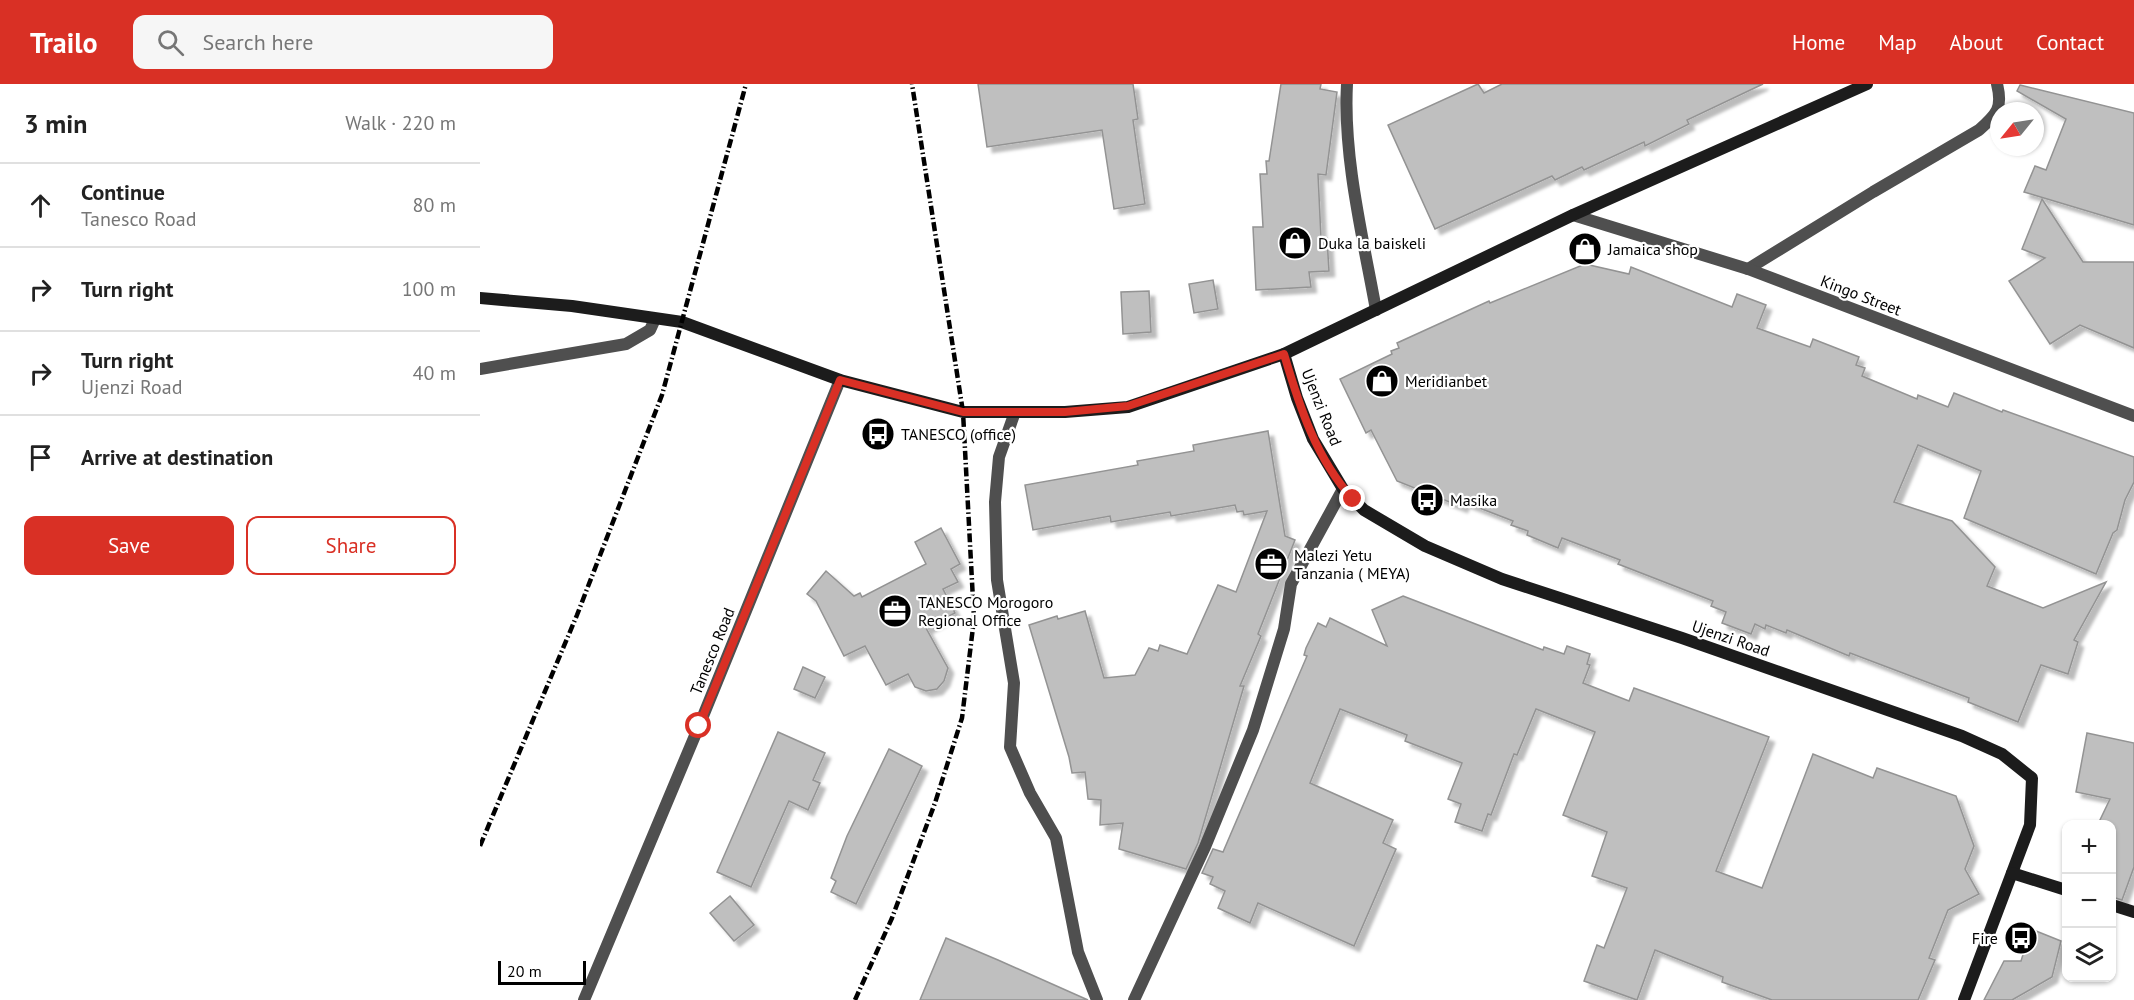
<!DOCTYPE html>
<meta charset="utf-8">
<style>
body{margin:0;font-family:"PT Sans",sans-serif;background:#f6f6f6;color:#222}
.controls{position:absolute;right:18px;bottom:18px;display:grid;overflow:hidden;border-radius:12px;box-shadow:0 2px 4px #0004}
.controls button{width:54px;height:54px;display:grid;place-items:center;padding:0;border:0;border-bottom:2px solid #e0e0e0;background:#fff;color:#222;font:30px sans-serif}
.compass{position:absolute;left:1510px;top:18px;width:54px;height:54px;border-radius:50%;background:#fff;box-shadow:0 2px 4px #0004;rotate:240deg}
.scale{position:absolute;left:18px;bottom:15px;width:88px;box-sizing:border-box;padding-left:6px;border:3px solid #000;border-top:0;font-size:16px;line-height:21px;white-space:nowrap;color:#000;-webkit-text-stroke:4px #fff;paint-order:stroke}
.stop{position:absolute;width:18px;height:18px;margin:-14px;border:4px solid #d93025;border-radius:50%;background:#fff}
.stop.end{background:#d93025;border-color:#fff;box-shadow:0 2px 6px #0008}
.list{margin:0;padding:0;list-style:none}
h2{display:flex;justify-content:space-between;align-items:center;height:78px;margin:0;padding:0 24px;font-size:26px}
h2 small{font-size:20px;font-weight:400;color:#767676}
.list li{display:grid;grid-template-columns:39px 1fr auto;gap:18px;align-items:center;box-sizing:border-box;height:84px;padding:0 24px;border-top:2px solid #e0e0e0}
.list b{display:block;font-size:22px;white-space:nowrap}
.list p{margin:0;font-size:20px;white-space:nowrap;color:#767676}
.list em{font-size:20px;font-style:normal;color:#767676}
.actions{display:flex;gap:12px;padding:18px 24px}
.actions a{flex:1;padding:14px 0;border:2px solid #d93025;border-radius:12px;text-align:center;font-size:21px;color:#d93025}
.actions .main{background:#d93025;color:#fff}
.icon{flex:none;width:33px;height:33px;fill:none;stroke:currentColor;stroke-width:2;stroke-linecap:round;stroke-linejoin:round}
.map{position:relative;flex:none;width:1654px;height:916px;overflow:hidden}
header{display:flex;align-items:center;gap:36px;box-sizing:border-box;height:84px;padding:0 30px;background:#d93025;color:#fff}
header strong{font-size:28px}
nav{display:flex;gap:33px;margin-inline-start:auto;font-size:21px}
.search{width:420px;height:54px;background:#f6f6f6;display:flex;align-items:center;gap:15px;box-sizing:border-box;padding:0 21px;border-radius:12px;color:#767676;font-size:22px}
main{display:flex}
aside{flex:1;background:#fff}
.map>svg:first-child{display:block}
.building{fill:#bfbfbf;stroke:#939393;stroke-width:1.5;filter:url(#shadow)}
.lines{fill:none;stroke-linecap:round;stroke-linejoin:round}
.lane{stroke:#4f4f4f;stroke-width:12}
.street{stroke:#4f4f4f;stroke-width:12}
.secondary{stroke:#1c1c1c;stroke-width:12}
.rail{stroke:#000;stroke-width:4.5;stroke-dasharray:9 3 1.5 3;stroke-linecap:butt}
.route{stroke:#d93025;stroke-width:8}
.labels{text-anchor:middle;stroke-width:4.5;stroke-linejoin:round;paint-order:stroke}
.poi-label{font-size:16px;fill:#000;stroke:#fff;text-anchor:start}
.street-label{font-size:16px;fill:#000;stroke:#fff}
</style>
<header>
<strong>Trailo</strong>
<div class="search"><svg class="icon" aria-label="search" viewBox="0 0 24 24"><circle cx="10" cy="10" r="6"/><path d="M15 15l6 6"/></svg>Search here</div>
<nav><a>Home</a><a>Map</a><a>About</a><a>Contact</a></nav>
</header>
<main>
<aside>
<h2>3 min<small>Walk · 220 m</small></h2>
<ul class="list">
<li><svg class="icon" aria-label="ahead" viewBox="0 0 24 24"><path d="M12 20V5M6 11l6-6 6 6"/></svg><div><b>Continue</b><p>Tanesco Road</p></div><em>80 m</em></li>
<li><svg class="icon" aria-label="right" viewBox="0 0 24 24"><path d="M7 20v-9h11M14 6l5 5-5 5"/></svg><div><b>Turn right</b></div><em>100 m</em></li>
<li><svg class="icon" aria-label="right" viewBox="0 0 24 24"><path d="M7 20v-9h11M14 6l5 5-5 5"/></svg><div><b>Turn right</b><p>Ujenzi Road</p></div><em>40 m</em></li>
<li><svg class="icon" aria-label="arrive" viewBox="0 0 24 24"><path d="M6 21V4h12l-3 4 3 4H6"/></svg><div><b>Arrive at destination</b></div></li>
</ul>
<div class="actions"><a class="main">Save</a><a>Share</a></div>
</aside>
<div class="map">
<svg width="1654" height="916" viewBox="0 0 1654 916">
<defs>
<filter id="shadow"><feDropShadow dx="5.5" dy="5.5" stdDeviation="1.5" flood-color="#0004"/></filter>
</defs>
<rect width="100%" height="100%" fill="#fff"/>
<g class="building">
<polygon points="498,0 653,0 658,35 653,36 665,120 634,125 622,46 507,63"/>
<polygon points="801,0 841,0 840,5 857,8 846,91 838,90 841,154 847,154 849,187 829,188 831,203 776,206 773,143 783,143 780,90 787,90 786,77 789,77"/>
<polygon points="998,0 1004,9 1022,0 1283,0 1207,36 1209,40 1165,62 1164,58 1104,86 1102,83 1075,96 1072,92 955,145 908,41"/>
<polygon points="1540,1 1654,29 1654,141 1544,108 1555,82 1566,86 1586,35 1537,7"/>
<polygon points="1562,115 1603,178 1654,178 1654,264 1600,241 1570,260 1529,197 1565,174 1542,165"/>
<polygon points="1105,180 1149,190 1151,183 1252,223 1257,210 1286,221 1277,244 1330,263 1333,255 1379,273 1376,281 1385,284 1382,292 1437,315 1438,311 1468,323 1474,309 1522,328 1523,326 1654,373 1654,398 1645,416 1637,446 1633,449 1616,490 1484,434 1501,387 1438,361 1414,418 1472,437 1515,483 1507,502 1563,524 1626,498 1594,556 1598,558 1588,590 1561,581 1538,638 1488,618 1489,614 1370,569 1369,572 1307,546 1306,549 1286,541 1285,545 1275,540 1271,550 1242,539 1246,528 1231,522 1233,517 1138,480 1140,476 1082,454 1078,464 1047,451 1048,447 1031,441 1033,437 984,418 982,423 917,397 891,346 886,349 860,295 912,270 911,267 919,264 917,259 1009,217 1010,219"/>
<polygon points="733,196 738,225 714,229 709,200"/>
<polygon points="669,207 671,248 643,250 641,208"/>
<polygon points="788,347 805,452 815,456 778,550 781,552 760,602 764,602 718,759 706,785 639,765 643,739 620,741 621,716 608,715 605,688 592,689 589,673 549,541 577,532 578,535 605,527 624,594 655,591 669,564 678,567 680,561 707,570 738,501 756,508 787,427 764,431 763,427 757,428 755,421 691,432 690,428 631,438 630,432 553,446 545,401 658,381 657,377 714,367 713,361"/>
<polygon points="461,444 480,480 471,485 478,498 463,505 475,529 446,544 468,584 464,597 457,605 446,607 435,603 428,590 406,601 385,562 364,572 336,517 327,510 346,487 374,512 380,509 382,513 446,480 435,458"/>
<polygon points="923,512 1063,566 1064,563 1084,570 1087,562 1110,570 1107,580 1110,581 1103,599 1149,617 1154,604 1289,653 1236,787 1282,804 1333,670 1393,694 1397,684 1476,712 1494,762 1485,785 1499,810 1468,826 1449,874 1455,876 1438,916 1292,916 1242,898 1243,893 1175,866 1157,916 1104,897 1117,861 1124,864 1147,804 1112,792 1127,748 1083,731 1115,648 1056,625 1037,671 1034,670 1011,731 1008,730 1002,747 975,738 981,720 968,715 982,679 925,657 927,651 860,625 830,699 913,736 903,759 916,765 874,862 778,819 770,839 738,824 745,807 730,800 733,793 722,789 733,765 743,768 827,572 824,571 826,564 838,539 846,543 850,534 907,562 892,526"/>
<polygon points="323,583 345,593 335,614 314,605"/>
<polygon points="298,648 345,669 333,696 340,699 328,726 309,717 271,803 237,788"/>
<polygon points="1607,649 1654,659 1654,783 1642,816 1632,813 1632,741 1619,738 1630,715 1596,708"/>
<polygon points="409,665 442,682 376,820 351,808 356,797 351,794 367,752"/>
<polygon points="250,812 274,841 254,857 230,829"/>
<polygon points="1551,845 1581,857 1572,893 1532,916 1504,916 1524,877 1541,877"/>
<polygon points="466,854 518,876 608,916 440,916"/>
</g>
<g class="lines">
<g class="lane">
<path d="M1268,185L1393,108L1499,46C1517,30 1523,24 1517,0"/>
<polyline points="0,285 146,260 170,246 175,235"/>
</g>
<g class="street">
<path d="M867,0C863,73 883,154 896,226"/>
<polyline points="1093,131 1268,185 1654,332"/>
<polyline points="535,328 519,373 515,418 517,496 534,599 530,663 550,709 576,754 598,868 617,916"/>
<polyline points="104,916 219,642 360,296"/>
<polyline points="654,916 725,763 773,646 804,545 811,500 863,405"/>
</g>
<g class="secondary">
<polyline points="0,214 92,222 202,238 360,296 483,328 585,328 648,323 804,270 1093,131 1387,0"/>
<polyline points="804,270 817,314 833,355 863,405 884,426 945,462 1022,495 1202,554 1482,652 1522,670 1552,694 1550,741 1484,916"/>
<polyline points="1532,789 1586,806"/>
<polyline points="1632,821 1654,828"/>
</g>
<g class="rail">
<polyline points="0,762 97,531 182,311 266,0"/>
<polyline points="375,916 412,834 455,719 482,634 494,535 483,328 432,0"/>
</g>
</g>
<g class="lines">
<path class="route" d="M219,642L360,296L483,328H585L648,322L804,270C819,321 836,375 873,415"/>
</g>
<defs>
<symbol id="shop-disc" viewBox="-11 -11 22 22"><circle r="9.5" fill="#000" stroke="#fff"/><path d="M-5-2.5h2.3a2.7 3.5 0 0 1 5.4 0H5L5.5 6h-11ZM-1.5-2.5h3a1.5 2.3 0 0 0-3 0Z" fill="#fff"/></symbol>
<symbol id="bus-disc" viewBox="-11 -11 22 22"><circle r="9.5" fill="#000" stroke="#fff"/><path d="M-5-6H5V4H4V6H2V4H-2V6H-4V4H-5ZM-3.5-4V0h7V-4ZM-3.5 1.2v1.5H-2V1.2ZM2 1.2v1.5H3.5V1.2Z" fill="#fff"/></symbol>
<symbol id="office-disc" viewBox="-11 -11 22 22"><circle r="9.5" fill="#000" stroke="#fff"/><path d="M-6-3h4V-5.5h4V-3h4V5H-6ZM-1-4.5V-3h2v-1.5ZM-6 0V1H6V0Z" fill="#fff"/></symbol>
</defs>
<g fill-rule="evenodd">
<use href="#shop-disc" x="796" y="140" width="38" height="38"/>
<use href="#shop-disc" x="1086" y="146" width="38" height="38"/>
<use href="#shop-disc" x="883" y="278" width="38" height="38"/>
<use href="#bus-disc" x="379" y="331" width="38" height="38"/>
<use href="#bus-disc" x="928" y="397" width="38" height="38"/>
<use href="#office-disc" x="772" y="461" width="38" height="38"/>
<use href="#office-disc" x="396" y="508" width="38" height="38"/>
<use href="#bus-disc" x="1522" y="835" width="38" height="38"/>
</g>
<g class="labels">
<g class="poi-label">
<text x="838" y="165">Duka la baiskeli</text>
<text x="1128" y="171">Jamaica shop</text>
<text x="925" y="303">Meridianbet</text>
<text x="421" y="356">TANESCO (office)</text>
<text x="970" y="422">Masika</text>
<text x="814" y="477">Malezi Yetu<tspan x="814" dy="18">Tanzania ( MEYA)</tspan></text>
<text x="438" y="524">TANESCO Morogoro<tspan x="438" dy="18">Regional Office</tspan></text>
<text x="1518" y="860" text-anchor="end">Fire</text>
</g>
<g class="street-label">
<text transform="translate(1381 211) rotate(21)" y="6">Kingo Street</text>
<text transform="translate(842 323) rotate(68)" y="6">Ujenzi Road</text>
<text transform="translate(1251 554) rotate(19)" y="6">Ujenzi Road</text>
<text transform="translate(232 567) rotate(-68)" y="6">Tanesco Road</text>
</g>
</g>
</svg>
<div class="controls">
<button>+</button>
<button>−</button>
<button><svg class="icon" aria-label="layers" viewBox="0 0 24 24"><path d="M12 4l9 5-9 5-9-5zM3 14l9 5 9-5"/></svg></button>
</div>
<svg class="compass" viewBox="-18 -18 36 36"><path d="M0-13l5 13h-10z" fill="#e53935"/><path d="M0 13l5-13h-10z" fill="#767676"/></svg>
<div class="scale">20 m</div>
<div class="stop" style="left:219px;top:642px"></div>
<div class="stop end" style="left:873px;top:415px"></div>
</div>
</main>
